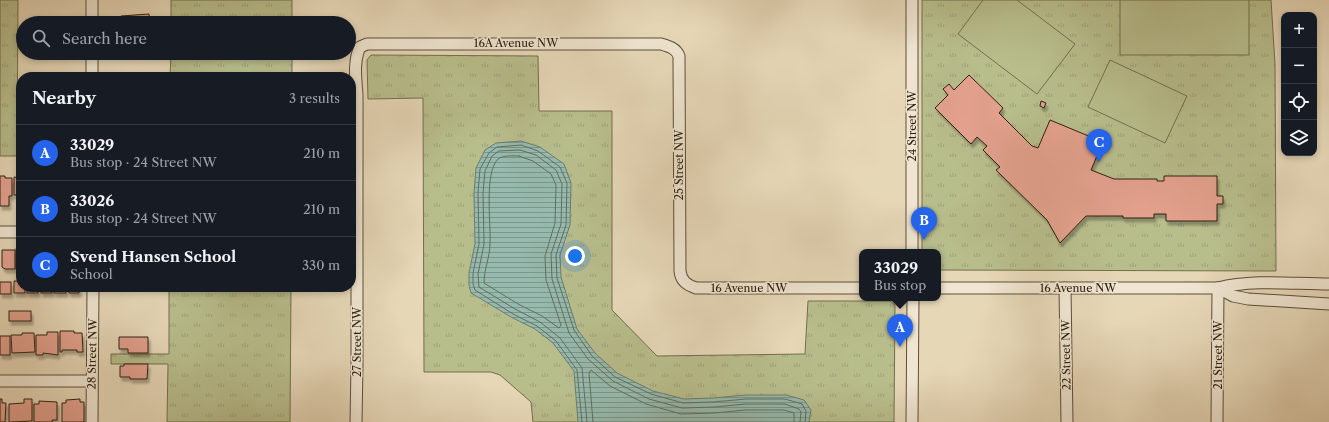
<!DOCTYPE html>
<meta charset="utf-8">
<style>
body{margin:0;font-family:"Libre Caslon Text",serif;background:#242831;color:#f1f3f6}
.controls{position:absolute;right:12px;top:12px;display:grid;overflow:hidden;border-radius:8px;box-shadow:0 2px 6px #0003}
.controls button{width:36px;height:36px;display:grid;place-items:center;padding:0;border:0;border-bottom:1px solid #363941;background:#171b24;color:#f1f3f6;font:20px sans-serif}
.you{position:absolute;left:575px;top:256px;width:14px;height:14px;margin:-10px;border:3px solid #fff;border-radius:50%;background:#1a73e8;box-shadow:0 0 0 6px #1a73e833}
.badge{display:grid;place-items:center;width:26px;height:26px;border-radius:50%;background:#2563eb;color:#fff;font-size:13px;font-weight:700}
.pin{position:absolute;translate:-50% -33px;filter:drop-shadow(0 1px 2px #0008)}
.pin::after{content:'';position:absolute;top:21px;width:14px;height:12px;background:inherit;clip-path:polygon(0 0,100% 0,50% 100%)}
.popup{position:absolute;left:859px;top:249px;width:82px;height:52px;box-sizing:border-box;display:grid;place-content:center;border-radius:8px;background:#171b24;filter:drop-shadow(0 1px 3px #0005);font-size:13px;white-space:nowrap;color:#9ea1a6}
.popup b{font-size:15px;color:#f1f3f6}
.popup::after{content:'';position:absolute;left:50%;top:100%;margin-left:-8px;border:8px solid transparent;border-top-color:#171b24}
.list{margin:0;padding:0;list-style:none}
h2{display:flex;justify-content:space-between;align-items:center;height:52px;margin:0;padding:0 16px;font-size:17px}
h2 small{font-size:13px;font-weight:400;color:#9ea1a6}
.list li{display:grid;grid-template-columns:26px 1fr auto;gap:12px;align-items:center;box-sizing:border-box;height:56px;padding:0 16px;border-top:1px solid #363941}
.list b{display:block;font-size:15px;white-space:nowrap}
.list p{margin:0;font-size:13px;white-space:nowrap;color:#9ea1a6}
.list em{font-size:13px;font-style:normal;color:#9ea1a6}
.icon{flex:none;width:22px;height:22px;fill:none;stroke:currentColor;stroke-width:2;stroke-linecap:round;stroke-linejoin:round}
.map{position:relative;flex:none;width:1329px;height:422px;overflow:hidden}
.search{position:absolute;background:#171b24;box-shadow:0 2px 6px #0003;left:16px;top:16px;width:340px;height:44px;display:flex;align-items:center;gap:10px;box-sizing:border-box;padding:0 14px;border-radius:22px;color:#9ea1a6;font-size:15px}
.panel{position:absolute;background:#171b24;box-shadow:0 2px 6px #0003;left:16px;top:72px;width:340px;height:220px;border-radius:16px}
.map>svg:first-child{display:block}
.park{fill:url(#park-tufts);stroke:#736f4e}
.pitch{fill:#b8bd8c;stroke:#736f4e}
.water{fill:url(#water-rules);stroke:#6c7d6f}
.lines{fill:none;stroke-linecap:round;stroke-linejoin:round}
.shore{stroke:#626e60;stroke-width:1}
.building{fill:#e3a18e;stroke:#2e2111;filter:url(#shadow)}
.minor-casing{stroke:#5c4e3a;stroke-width:13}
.minor{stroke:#efe5d0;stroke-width:11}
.labels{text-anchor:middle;stroke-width:3;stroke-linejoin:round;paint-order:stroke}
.street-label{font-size:11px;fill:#2e2111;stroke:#efe5d0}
</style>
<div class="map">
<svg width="1329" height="422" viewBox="0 0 1329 422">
<defs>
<pattern id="park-tufts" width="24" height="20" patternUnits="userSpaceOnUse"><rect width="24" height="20" fill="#b8bd8c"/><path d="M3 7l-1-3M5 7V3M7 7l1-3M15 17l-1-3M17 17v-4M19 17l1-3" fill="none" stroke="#9ea278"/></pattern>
<pattern id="water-rules" width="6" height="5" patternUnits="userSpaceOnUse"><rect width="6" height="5" fill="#96baae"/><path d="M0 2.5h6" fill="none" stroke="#7b978c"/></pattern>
<filter id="shadow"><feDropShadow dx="2" dy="4" stdDeviation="1" flood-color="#0004"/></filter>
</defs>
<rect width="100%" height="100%" fill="#e6d7b7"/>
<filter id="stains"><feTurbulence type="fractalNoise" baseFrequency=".005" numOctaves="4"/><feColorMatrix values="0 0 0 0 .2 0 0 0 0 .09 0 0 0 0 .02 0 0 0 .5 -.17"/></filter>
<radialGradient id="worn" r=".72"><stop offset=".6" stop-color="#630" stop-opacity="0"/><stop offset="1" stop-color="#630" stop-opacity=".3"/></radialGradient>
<g class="park">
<polygon points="0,0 18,0 17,156 0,156"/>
<rect x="171" y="0" width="121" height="23"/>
<polygon points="922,0 1271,0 1275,64 1276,271 938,270 938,252 922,252"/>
<polygon points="171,53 292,53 292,77 170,77"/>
<polygon points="371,55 538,56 539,111 612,111 612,310 657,356 805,354 808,301 890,301 895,305 894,422 533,422 531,402 500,375 491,372 424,372 423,98 368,99 367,60"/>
<polygon points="169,287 291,287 290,422 167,422 168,364 111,364 111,354 169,354"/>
</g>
<g class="pitch">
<polygon points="983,0 1017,0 1075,44 1037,94 958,34"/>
<rect x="1120" y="0" width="129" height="55"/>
<polygon points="1110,60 1187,96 1165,143 1088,107"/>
</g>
<polygon class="water" points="521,141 540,147 564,164 571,183 570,225 560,255 561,277 577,329 595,353 617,373 653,391 684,399 713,398 746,395 786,395 804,400 811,410 809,422 578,422 574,371 553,343 535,329 511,317 471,293 469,285 469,273 475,244 474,193 476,168 485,150 496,143"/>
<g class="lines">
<g class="shore">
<path d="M519,156L533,161L551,174L556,185L555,223L545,256L546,280L561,325L559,328L542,316L518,304L484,283C484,269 490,257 490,243C491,223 484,173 498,159C503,155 513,156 519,156Z"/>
<polyline points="582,422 577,370 556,341 537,326 513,314 475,290 473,284 473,273 479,244 478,193 480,169 489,153 497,147 521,145 538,151 560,167 567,183 566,225 556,255 557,278 574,330 592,356 615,377 651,394 683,403 713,402 746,399 785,399 802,404 806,411 805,422"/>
<polyline points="587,422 582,368 560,338 540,322 515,309 479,287 478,274 484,244 483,193 485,171 492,156 499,151 520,150 536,155 556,170 562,184 561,224 551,254 552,279 569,333 588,359 613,381 649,399 682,408 714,407 746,404 785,404 799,409 801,412 800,422"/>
<polyline points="593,422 589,373 591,370 610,386 646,404 681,414 714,413 746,410 784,410 794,413 794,422"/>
</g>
</g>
<g class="building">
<polygon points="149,14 150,23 121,23 121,16"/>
<polygon points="969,75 1003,108 999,113 1032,146 1038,148 1050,120 1103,142 1091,170 1114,179 1157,179 1157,181 1164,181 1164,176 1217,176 1217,196 1223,196 1223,204 1217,204 1217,221 1166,221 1166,214 1154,214 1154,218 1123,218 1123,216 1086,216 1060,243 1047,220 996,170 1000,167 983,150 987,146 977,137 971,144 935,108 948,95 943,89 949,84 954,90"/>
<polygon points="1041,101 1046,103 1044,108 1040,106"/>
<polygon points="0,176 5,176 5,178 12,178 12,196 9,196 9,206 0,206"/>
<polygon points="14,177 21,178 21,205 17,205 17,195 14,195"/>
<rect x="16" y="249" width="5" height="20"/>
<polygon points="2,250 15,250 15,269 5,269 2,267"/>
<polygon points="14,281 21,281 21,287 25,287 25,293 14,293"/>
<rect x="0" y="282" width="11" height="12"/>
<rect x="27" y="287" width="11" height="6"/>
<rect x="41" y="287" width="11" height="6"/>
<rect x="54" y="287" width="12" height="6"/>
<polygon points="68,287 79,287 79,293 69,293"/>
<rect x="9" y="311" width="22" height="10"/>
<polygon points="60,331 74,331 74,333 82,333 83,352 77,352 77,350 62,350 62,352 60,352"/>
<polygon points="47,332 58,332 58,355 43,353 43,355 36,355 36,335 47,335"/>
<polygon points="22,333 34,333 35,352 12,353 11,335 22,335"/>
<rect x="0" y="336" width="10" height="19"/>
<polygon points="119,337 148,337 148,353 128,353 128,349 119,349"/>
<polygon points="124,364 148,364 147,379 130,379 130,377 120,377 120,366 124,366"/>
<polygon points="0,399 2,399 2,403 6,403 5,422 0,422"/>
<polygon points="24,399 32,399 32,421 9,422 9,404 24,403"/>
<polygon points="80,399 80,402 84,402 84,422 62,422 62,403 66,403 66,400"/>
<polygon points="39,401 57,402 57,420 52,420 52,422 34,422 34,404 39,404"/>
</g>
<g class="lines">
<defs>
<g id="minor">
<polyline points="912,0 912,252"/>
<polyline points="92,23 92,0"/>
<polyline points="92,77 92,53"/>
<polyline points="0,232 21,232"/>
<path d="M938,288H1218C1254,279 1293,284 1329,284"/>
<polyline points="1065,288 1067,422"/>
<polyline points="1218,288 1233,296 1248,299 1329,304"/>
<polyline points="0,381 91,381"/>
<polyline points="92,422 93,287"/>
<path d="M356,422L357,365V95C356,79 353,62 360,47L367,44H661C668,46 676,48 679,56L680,271C681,281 687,285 696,288H862"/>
<polyline points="912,422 913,298"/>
<polyline points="1217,422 1218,288"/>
</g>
</defs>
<use href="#minor" class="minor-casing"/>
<use href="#minor" class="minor"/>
</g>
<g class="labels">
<g class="street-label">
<text x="516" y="47">16A Avenue NW</text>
<text transform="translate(912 126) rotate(-90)" y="4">24 Street NW</text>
<text transform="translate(679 165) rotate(-90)" y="4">25 Street NW</text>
<text x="749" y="292">16 Avenue NW</text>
<text x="1078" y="292">16 Avenue NW</text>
<text transform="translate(357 342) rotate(-90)" y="4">27 Street NW</text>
<text transform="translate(92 354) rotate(-89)" y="4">28 Street NW</text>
<text transform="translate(1066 355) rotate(-91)" y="4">22 Street NW</text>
<text transform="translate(1218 355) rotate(-90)" y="4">21 Street NW</text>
</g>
</g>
<rect width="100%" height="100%" filter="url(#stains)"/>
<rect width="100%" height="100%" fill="url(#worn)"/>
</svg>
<div class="controls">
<button>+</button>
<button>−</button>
<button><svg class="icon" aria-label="locate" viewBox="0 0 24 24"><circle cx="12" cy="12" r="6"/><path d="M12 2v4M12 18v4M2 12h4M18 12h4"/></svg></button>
<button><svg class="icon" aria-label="layers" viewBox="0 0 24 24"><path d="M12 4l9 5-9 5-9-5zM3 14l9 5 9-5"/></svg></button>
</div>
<div class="you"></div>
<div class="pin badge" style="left:900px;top:347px">A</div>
<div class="popup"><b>33029</b>Bus stop</div>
<div class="pin badge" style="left:924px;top:240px">B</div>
<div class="pin badge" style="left:1099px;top:162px">C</div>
<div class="search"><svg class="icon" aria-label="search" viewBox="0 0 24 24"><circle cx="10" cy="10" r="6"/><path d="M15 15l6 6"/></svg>Search here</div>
<section class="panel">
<h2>Nearby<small>3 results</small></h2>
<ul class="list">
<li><span class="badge">A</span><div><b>33029</b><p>Bus stop · 24 Street NW</p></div><em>210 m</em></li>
<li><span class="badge">B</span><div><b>33026</b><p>Bus stop · 24 Street NW</p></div><em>210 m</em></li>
<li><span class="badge">C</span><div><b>Svend Hansen School</b><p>School</p></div><em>330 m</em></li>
</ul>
</section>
</div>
